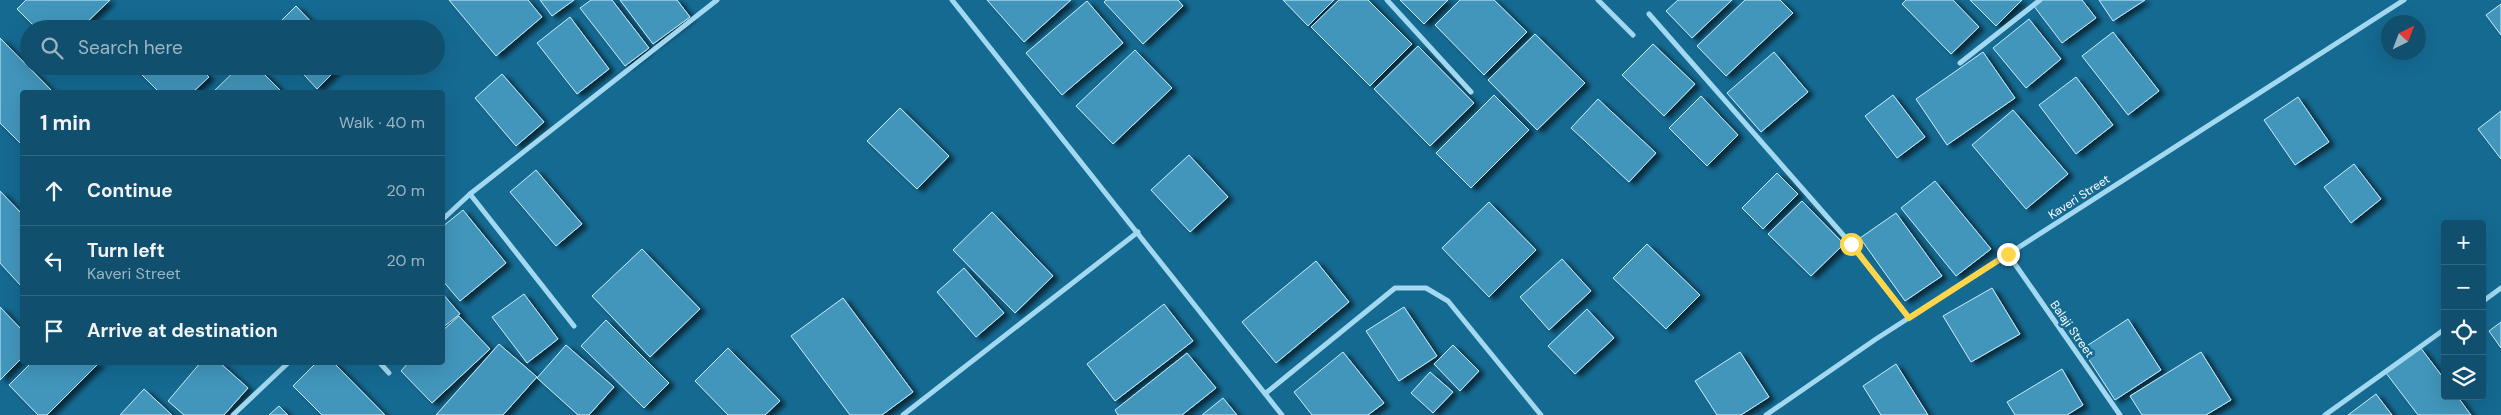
<!DOCTYPE html>
<meta charset="utf-8">
<style>
body{margin:0;font-family:"DM Sans",sans-serif;background:#1e5a76;color:#f1f3f6}
.controls{position:absolute;right:15px;bottom:15px;display:grid;overflow:hidden;border-radius:5px;box-shadow:0 5px 20px #0002}
.controls button{width:45px;height:45px;display:grid;place-items:center;padding:0;border:0;border-bottom:1px solid #306781;background:#10506e;color:#f1f3f6;font:25px sans-serif}
.compass{position:absolute;left:2381px;top:15px;width:45px;height:45px;border-radius:50%;background:#10506e;box-shadow:0 5px 20px #0002;rotate:42deg}
.stop{position:absolute;width:15px;height:15px;margin:-11px;border:4px solid #ffd54a;border-radius:50%;background:#fff}
.stop.end{background:#ffd54a;border-color:#fff;box-shadow:0 1px 5px #0008}
.list{margin:0;padding:0;list-style:none}
h2{display:flex;justify-content:space-between;align-items:center;height:65px;margin:0;padding:0 20px;font-size:21px}
h2 small{font-size:16px;font-weight:400;color:#9cb5c2}
.list li{display:grid;grid-template-columns:32px 1fr auto;gap:15px;align-items:center;box-sizing:border-box;height:70px;padding:0 20px;border-top:1px solid #306781}
.list b{display:block;font-size:19px;white-space:nowrap}
.list p{margin:0;font-size:16px;white-space:nowrap;color:#9cb5c2}
.list em{font-size:16px;font-style:normal;color:#9cb5c2}
.icon{flex:none;width:28px;height:28px;fill:none;stroke:currentColor;stroke-width:2;stroke-linecap:round;stroke-linejoin:round}
.map{position:relative;flex:none;width:2501px;height:415px;overflow:hidden}
.search{position:absolute;background:#10506e;box-shadow:0 5px 20px #0002;left:20px;top:20px;width:425px;height:55px;display:flex;align-items:center;gap:12px;box-sizing:border-box;padding:0 18px;border-radius:28px;color:#9cb5c2;font-size:19px}
.panel{position:absolute;background:#10506e;box-shadow:0 5px 20px #0002;left:20px;top:90px;width:425px;height:275px;border-radius:5px}
.map>svg:first-child{display:block}
.building{fill:#4296bc;stroke:#caedfc;filter:url(#shadow)}
.lines{fill:none;stroke-linecap:round;stroke-linejoin:round}
.street{stroke:#a2d9f1;stroke-width:5}
.route{stroke:#ffd54a;stroke-width:6}
.labels{text-anchor:middle;stroke-width:5;stroke-linejoin:round;paint-order:stroke}
.street-label{font-size:12px;fill:#fff;stroke:#156a92}
</style>
<div class="map">
<svg width="2501" height="415" viewBox="0 0 2501 415">
<defs>
<filter id="shadow"><feDropShadow dx="5.5" dy="3" stdDeviation="2.5" flood-color="#0009"/></filter>
</defs>
<rect width="100%" height="100%" fill="#156a92"/>
<g class="building">
<polygon points="26,0 110,0 80,29 37,29 17,9"/>
<polygon points="449,0 528,0 542,17 496,56"/>
<polygon points="540,0 574,0 552,16"/>
<polygon points="591,0 612,0 649,48 625,66 580,8"/>
<polygon points="620,0 677,0 690,17 653,44"/>
<polygon points="987,0 1071,0 1024,42"/>
<polygon points="1106,0 1178,0 1183,6 1143,44 1104,2"/>
<polygon points="1283,0 1334,0 1308,26"/>
<polygon points="1339,0 1368,0 1412,44 1370,86 1311,27"/>
<polygon points="1400,0 1448,0 1424,24"/>
<polygon points="1460,0 1494,0 1527,32 1484,75 1435,25"/>
<polygon points="1678,0 1732,0 1692,38 1666,11"/>
<polygon points="1745,0 1780,0 1793,13 1726,76 1697,46"/>
<polygon points="1906,0 1953,0 1979,27 1951,54 1902,4"/>
<polygon points="1970,0 2022,0 1996,26"/>
<polygon points="2040,0 2082,0 2096,18 2062,43 2033,5"/>
<polygon points="2099,0 2145,0 2113,21"/>
<polygon points="1087,1 1123,43 1062,95 1026,53"/>
<polygon points="2501,4 2501,35 2486,15"/>
<polygon points="296,6 318,29 273,29"/>
<polygon points="570,17 609,69 577,94 537,43"/>
<polygon points="2029,19 2061,59 2026,88 1993,48"/>
<polygon points="156,23 162,29 151,29"/>
<polygon points="2113,32 2159,91 2128,115 2082,56"/>
<polygon points="1535,34 1585,83 1537,130 1488,80"/>
<polygon points="0,38 53,92 22,92 22,141 20,143 0,123"/>
<polygon points="1653,44 1695,84 1664,116 1622,75"/>
<polygon points="1418,46 1474,103 1430,146 1374,89"/>
<polygon points="1135,50 1172,88 1113,144 1076,106"/>
<polygon points="1774,52 1808,92 1761,132 1727,93"/>
<polygon points="1983,52 2015,98 1947,145 1916,99"/>
<polygon points="133,66 198,66 209,77 193,92 159,92"/>
<polygon points="240,66 256,66 282,92 213,92"/>
<polygon points="296,66 340,66 317,89"/>
<polygon points="502,74 544,122 516,146 475,98"/>
<polygon points="2076,77 2113,125 2076,154 2039,105"/>
<polygon points="1494,95 1529,130 1471,188 1436,153"/>
<polygon points="1893,95 1925,137 1897,158 1865,116"/>
<polygon points="1701,96 1738,135 1707,166 1669,128"/>
<polygon points="2298,97 2329,142 2295,165 2264,120"/>
<polygon points="1598,99 1656,153 1629,182 1571,128"/>
<polygon points="900,108 949,156 917,189 867,141"/>
<polygon points="2013,110 2068,174 2026,209 1972,145"/>
<polygon points="2501,111 2501,159 2478,129"/>
<polygon points="1189,155 1228,197 1190,232 1151,190"/>
<polygon points="2354,164 2381,199 2351,223 2324,187"/>
<polygon points="536,170 582,224 556,246 510,192"/>
<polygon points="1777,173 1798,194 1763,229 1742,208"/>
<polygon points="1935,181 1991,249 1956,276 1901,208"/>
<polygon points="0,191 22,214 22,287 0,263"/>
<polygon points="1802,201 1844,244 1811,276 1768,234"/>
<polygon points="1489,202 1536,250 1489,297 1442,248"/>
<polygon points="463,210 506,263 460,301 442,280 442,227"/>
<polygon points="992,212 1053,276 1015,313 953,250"/>
<polygon points="1896,213 1942,276 1905,301 1860,238"/>
<polygon points="1647,244 1700,295 1666,329 1613,278"/>
<polygon points="642,249 700,309 650,357 592,296"/>
<polygon points="1562,259 1591,291 1549,330 1520,297"/>
<polygon points="1316,261 1349,302 1276,363 1242,322"/>
<polygon points="964,268 1004,313 976,337 937,292"/>
<polygon points="1992,288 2020,334 1971,362 1943,316"/>
<polygon points="442,293 460,314 442,328"/>
<polygon points="524,294 558,339 527,363 492,317"/>
<polygon points="843,298 913,392 882,415 850,415 791,336"/>
<polygon points="1164,304 1193,341 1115,401 1087,364"/>
<polygon points="0,307 22,330 22,358 0,380"/>
<polygon points="1404,307 1437,356 1399,381 1366,331"/>
<polygon points="1587,309 1614,338 1575,374 1548,346"/>
<polygon points="459,316 490,349 432,403 401,371 409,362 442,362 442,331"/>
<polygon points="2128,319 2161,370 2115,400 2082,349"/>
<polygon points="606,320 669,383 644,408 581,346"/>
<polygon points="2501,322 2501,348 2489,331"/>
<polygon points="499,344 537,377 503,415 436,415"/>
<polygon points="566,345 614,387 589,415 578,415 537,378"/>
<polygon points="1453,345 1479,371 1460,391 1434,364"/>
<polygon points="2420,347 2445,380 2445,396 2457,396 2471,415 2418,415 2386,373"/>
<polygon points="728,348 780,401 765,415 728,415 695,381"/>
<polygon points="1343,352 1384,403 1368,415 1312,415 1294,392"/>
<polygon points="1740,352 1769,397 1741,415 1717,415 1695,381"/>
<polygon points="2201,352 2231,400 2206,415 2142,415 2130,396"/>
<polygon points="1187,353 1216,388 1182,415 1118,415 1115,410"/>
<polygon points="32,362 100,362 47,415 38,415 9,385"/>
<polygon points="201,362 219,362 248,388 224,415 184,415 168,401"/>
<polygon points="317,362 333,362 385,415 322,415 293,386"/>
<polygon points="1896,364 1928,415 1881,415 1863,386"/>
<polygon points="2062,369 2083,405 2067,415 2015,415 2007,402"/>
<polygon points="1430,372 1453,392 1433,413 1411,393"/>
<polygon points="144,389 172,415 120,415"/>
<polygon points="2376,394 2392,415 2348,415"/>
<polygon points="1223,398 1237,415 1202,415"/>
<polygon points="279,406 288,415 269,415"/>
</g>
<g class="lines">
<g class="street">
<polyline points="952,0 1282,415"/>
<polyline points="1387,0 1471,92"/>
<polyline points="1598,0 1633,35"/>
<polyline points="1649,14 1851,244 1909,318"/>
<polyline points="1960,63 2040,0"/>
<polyline points="470,194 574,326"/>
<polyline points="442,220 470,194 717,0"/>
<polyline points="2008,254 2120,415"/>
<polyline points="2482,302 2501,288"/>
<polyline points="379,362 389,373"/>
<polyline points="1266,393 1395,288 1426,288 1448,301 1541,415"/>
<polyline points="233,415 289,362"/>
<polyline points="903,415 1138,232"/>
<polyline points="1766,415 1876,339 2404,0"/>
<polyline points="2325,415 2445,329"/>
</g>
</g>
<g class="lines">
<polyline class="route" points="1851,244 1909,318 2008,254"/>
</g>
<g class="labels">
<g class="street-label">
<text transform="translate(2079 197) rotate(-33)" y="4">Kaveri Street</text>
<text transform="translate(2072 329) rotate(55)" y="4">Balaji Street</text>
</g>
</g>
</svg>
<div class="controls">
<button>+</button>
<button>−</button>
<button><svg class="icon" aria-label="locate" viewBox="0 0 24 24"><circle cx="12" cy="12" r="6"/><path d="M12 2v4M12 18v4M2 12h4M18 12h4"/></svg></button>
<button><svg class="icon" aria-label="layers" viewBox="0 0 24 24"><path d="M12 4l9 5-9 5-9-5zM3 14l9 5 9-5"/></svg></button>
</div>
<svg class="compass" viewBox="-18 -18 36 36"><path d="M0-13l5 13h-10z" fill="#e53935"/><path d="M0 13l5-13h-10z" fill="#9cb5c2"/></svg>
<div class="stop" style="left:1851px;top:244px"></div>
<div class="stop end" style="left:2008px;top:254px"></div>
<div class="search"><svg class="icon" aria-label="search" viewBox="0 0 24 24"><circle cx="10" cy="10" r="6"/><path d="M15 15l6 6"/></svg>Search here</div>
<section class="panel">
<h2>1 min<small>Walk · 40 m</small></h2>
<ul class="list">
<li><svg class="icon" aria-label="ahead" viewBox="0 0 24 24"><path d="M12 20V5M6 11l6-6 6 6"/></svg><div><b>Continue</b></div><em>20 m</em></li>
<li><svg class="icon" aria-label="left" viewBox="0 0 24 24"><path d="M17 20v-9H6M10 6l-5 5 5 5"/></svg><div><b>Turn left</b><p>Kaveri Street</p></div><em>20 m</em></li>
<li><svg class="icon" aria-label="arrive" viewBox="0 0 24 24"><path d="M6 21V4h12l-3 4 3 4H6"/></svg><div><b>Arrive at destination</b></div></li>
</ul>
</section>
</div>
